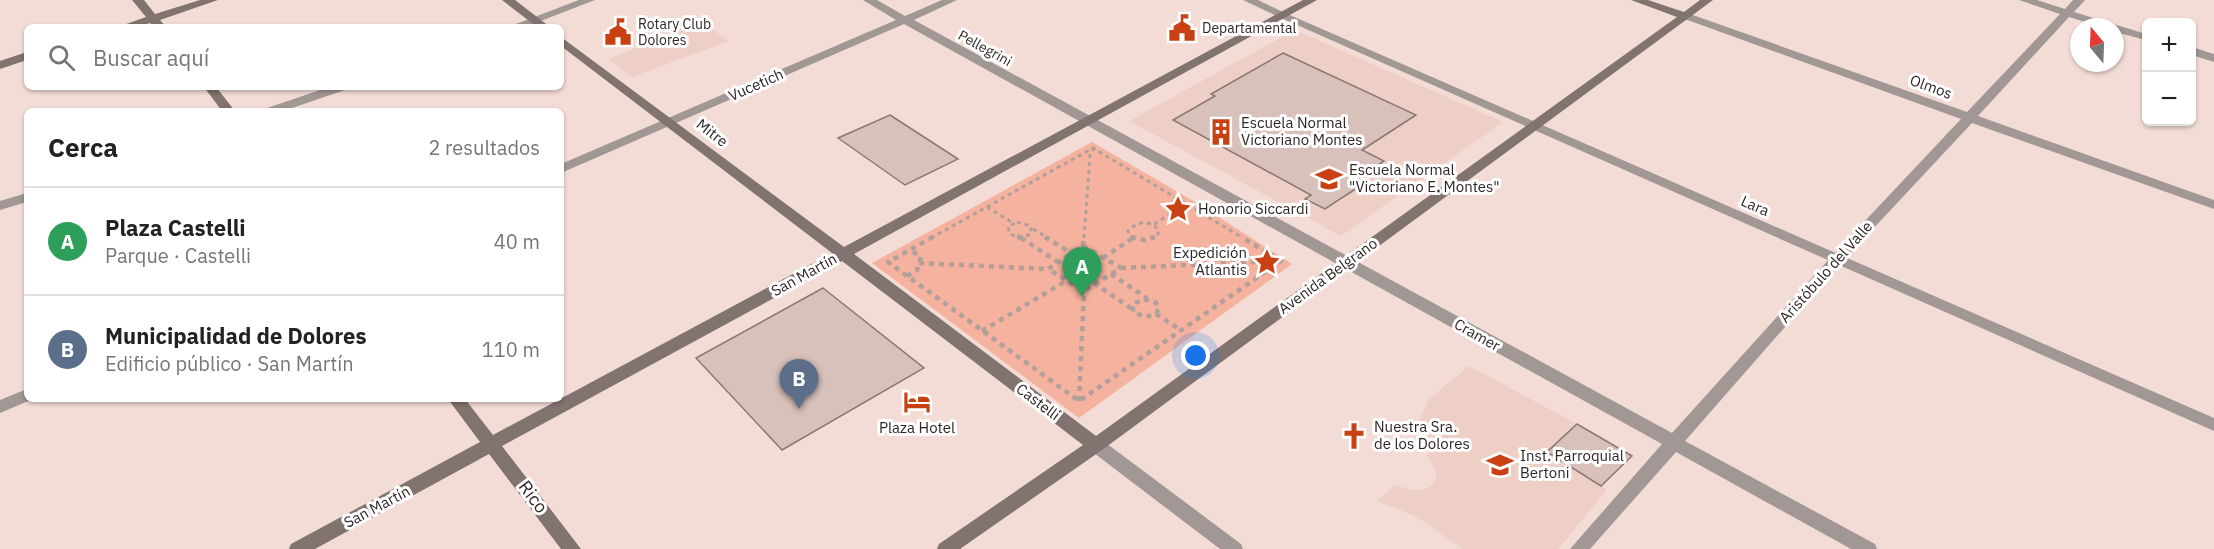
<!DOCTYPE html>
<html lang="es">
<meta charset="utf-8">
<style>
body{margin:0;font-family:"IBM Plex Sans",sans-serif;background:#f2f2f2;color:#222}
.controls{position:absolute;right:18px;top:18px;display:grid;overflow:hidden;border-radius:9px;box-shadow:0 2px 4px #0004}
.controls button{width:54px;height:54px;display:grid;place-items:center;padding:0;border:0;border-bottom:2px solid #e0e0e0;background:#fff;color:#222;font:30px sans-serif}
.compass{position:absolute;left:2070px;top:18px;width:54px;height:54px;border-radius:50%;background:#fff;box-shadow:0 2px 4px #0004;rotate:341deg}
.you{position:absolute;left:1196px;top:356px;width:21px;height:21px;margin:-15px;border:4px solid #fff;border-radius:50%;background:#1a73e8;box-shadow:0 0 0 9px #1a73e833}
.badge{display:grid;place-items:center;width:39px;height:39px;border-radius:50%;background:#c94112;color:#fff;font-size:20px;font-weight:700}
.pin{position:absolute;translate:-50% -50px;filter:drop-shadow(0 2px 3px #0008)}
.pin::after{content:'';position:absolute;top:32px;width:21px;height:18px;background:inherit;clip-path:polygon(0 0,100% 0,50% 100%)}
.list{margin:0;padding:0;list-style:none}
h2{display:flex;justify-content:space-between;align-items:center;height:78px;margin:0;padding:0 24px;font-size:26px}
h2 small{font-size:20px;font-weight:400;color:#767676}
.list li{display:grid;grid-template-columns:39px 1fr auto;gap:18px;align-items:center;box-sizing:border-box;height:108px;padding:0 24px;border-top:2px solid #e0e0e0}
.list b{display:block;font-size:22px;white-space:nowrap}
.list p{margin:0;font-size:20px;white-space:nowrap;color:#767676}
.list em{font-size:20px;font-style:normal;color:#767676}
.icon{flex:none;width:33px;height:33px;fill:none;stroke:currentColor;stroke-width:2;stroke-linecap:round;stroke-linejoin:round}
.map{position:relative;flex:none;width:2214px;height:549px;overflow:hidden}
.search{position:absolute;background:#fff;box-shadow:0 2px 4px #0004;left:24px;top:24px;width:540px;height:66px;display:flex;align-items:center;gap:15px;box-sizing:border-box;padding:0 21px;border-radius:9px;color:#767676;font-size:22px}
.panel{position:absolute;background:#fff;box-shadow:0 2px 4px #0004;left:24px;top:108px;width:540px;height:294px;border-radius:9px}
.map>svg:first-child{display:block}
.built{fill:#edcfc6}
.green{fill:#f5b29f}
.building{fill:#d8c1bb;stroke:#8b7771;stroke-width:1.5}
.lines{fill:none;stroke-linecap:round;stroke-linejoin:round}
.path-far1{stroke:#b19f9a;stroke-width:3;stroke-dasharray:4 4;stroke-linecap:butt}
.path{stroke:#b19f9a;stroke-width:4.5;stroke-dasharray:5 5;stroke-linecap:butt}
.minor{fill:#a19794;fill-rule:evenodd}
.tertiary{fill:#a19794;fill-rule:evenodd}
.secondary{fill:#81736f;fill-rule:evenodd}
.labels{text-anchor:middle;stroke-width:6;stroke-linejoin:round;paint-order:stroke}
.far-poi-label{font-size:14px;fill:#2e2624;stroke:#fff;text-anchor:start}
.far-street-label{font-size:14px;fill:#2e2624;stroke:#fff}
.street-label{font-size:15px;fill:#2e2624;stroke:#fff}
.poi-label{font-size:15px;fill:#2e2624;stroke:#fff;text-anchor:start}
.near-street-label{font-size:18px;fill:#2e2624;stroke:#fff}
</style>
<div class="map">
<svg width="2214" height="549" viewBox="0 0 2214 549">
<rect width="100%" height="100%" fill="#f3dcd5"/>
<g class="built">
<polygon points="702,22 729,41 632,77 608,59"/>
<polygon points="1295,30 1503,122 1341,236 1129,121"/>
<polygon points="1469,366 1577,424 1547,452 1607,490 1558,549 1463,549 1417,517 1377,501 1395,485 1412,490 1423,490 1433,485 1437,475 1427,455 1440,443 1418,429 1420,420 1429,399"/>
</g>
<polygon class="green" points="1092,142 1195,202 1292,264 1079,418 872,263"/>
<g class="building">
<polygon points="1283,53 1416,115 1362,150 1384,161 1349,184 1357,188 1325,209 1305,199 1311,195 1173,120 1215,96 1211,94"/>
<polygon points="890,115 958,159 905,185 838,138"/>
<polygon points="823,288 924,368 782,450 696,358"/>
<polygon points="1577,424 1632,456 1601,486 1547,452"/>
</g>
<g class="lines">
<g class="path-far1">
<polyline points="987,207 1013,223"/>
<polygon points="1017,222 1031,226 1031,234 1020,238 1010,234 1008,227"/>
<polyline points="1154,224 1187,204"/>
<polyline points="1033,229 1048,238"/>
<polyline points="931,238 1093,148 1243,238"/>
<polyline points="1084,238 1090,155 1093,149"/>
<path d="M1134,238L1129,236L1128,231C1138,221 1148,219 1159,230L1158,234L1152,238"/>
</g>
<g class="path">
<polyline points="933,237 888,262 1079,401 1281,261 1241,237"/>
<polyline points="1017,237 1023,237"/>
<polyline points="1045,237 1071,253"/>
<polyline points="1131,237 1144,240 1155,237"/>
<polyline points="1021,238 1058,262"/>
<polygon points="1083,246 1121,268 1084,291 1048,269"/>
<polyline points="1083,246 1084,237"/>
<polyline points="1103,258 1133,238"/>
<polyline points="919,263 1048,269"/>
<polyline points="1121,268 1279,261"/>
<polyline points="1111,274 1147,298"/>
<polyline points="907,276 917,270 921,257 910,250"/>
<polyline points="1094,283 1132,309"/>
<polygon points="1144,299 1156,303 1159,308 1156,314 1145,317 1133,312 1133,304"/>
<polyline points="1156,314 1181,330"/>
<polyline points="982,331 1066,281"/>
<polyline points="1079,401 1084,291"/>
</g>
<g class="minor">
<polygon points="579,0 595,0 525,27 508,27"/>
<polygon points="863,0 877,0 905,16 942,0 957,0 914,20 1672,433 1831,257 1961,119 1682,18 1682,14 1690,14 1967,112 2060,14 2019,0 2037,0 2065,9 2073,0 2085,0 2074,12 2146,34 2146,40 2115,32 2115,27 2101,27 2069,17 1978,116 2214,200 2214,209 1972,123 1841,263 1685,441 1875,544 1877,549 1851,549 1676,452 1590,549 1570,549 1662,444 904,24 561,173 561,164 896,20"/>
<polygon points="1243,0 1258,0 1289,15 1283,18 1279,17"/>
<polygon points="2192,47 2214,54 2214,62 2192,55"/>
<polygon points="329,87 347,87 345,90 283,111 265,111 267,108"/>
<polygon points="27,193 27,202 0,210 0,201"/>
<polygon points="27,389 27,399 33,399 0,413 0,400"/>
<polygon points="1096,438 1102,440 1241,544 1243,549 1220,549 1090,450 1087,445 1090,440"/>
</g>
<polygon class="tertiary" points="1283,12 2214,418 2214,431 1279,17 1277,15"/>
<g class="secondary">
<polygon points="132,0 144,0 155,14 200,0 218,0 160,20 166,27 154,27 150,23 136,27 118,27 146,17"/>
<polygon points="502,0 515,0 550,27 537,27"/>
<polygon points="1303,0 1317,0 854,254 1096,436 1677,17 1631,0 1648,0 1684,12 1700,0 1713,0 1102,450 960,549 937,549 939,544 1083,445 842,261 502,446 581,549 561,549 489,454 315,549 289,549 291,544 480,442 448,399 465,399 493,435 832,253 561,46 561,37 844,247"/>
<polygon points="27,52 27,60 0,69 0,61"/>
<polygon points="204,87 216,87 235,111 222,111"/>
</g>
</g>
<defs>
<symbol id="civic-bare" viewBox="-9 -9 18 18"><path d="M-.6-6.5H3V-4.5H.6V-3L4-1V1h2V6H-6V1h2V-1L-.6-3ZM-1.2 2.5V6h2.4V2.5Z" fill="#c94112" stroke="#fff" stroke-width="2.5" paint-order="stroke"/></symbol>
<symbol id="building-bare" viewBox="-9 -9 18 18"><path d="M-4-6H4V6H1V3H-1V6H-4ZM-2.5-4.3h1.7v1.8h-1.7ZM.8-4.3h1.7v1.8H.8ZM-2.5-1h1.7V.8h-1.7ZM.8-1h1.7V.8H.8Z" fill="#c94112" stroke="#fff" stroke-width="2.5" paint-order="stroke"/></symbol>
<symbol id="school-bare" viewBox="-9 -9 18 18"><path d="M0-5L7-2L0 1L-7-2ZM-4 1L0 2.5L4 1V4Q0 6-4 4Z" fill="#c94112" stroke="#fff" stroke-width="2.5" paint-order="stroke"/></symbol>
<symbol id="sight-bare" viewBox="-9 -9 18 18"><path d="M0-6L1.8-2.2L6-1.7L2.9 1.2L3.7 5.4L0 3.3L-3.7 5.4L-2.9 1.2L-6-1.7L-1.8-2.2Z" fill="#c94112" stroke="#fff" stroke-width="2.5" paint-order="stroke"/></symbol>
<symbol id="hotel-bare" viewBox="-9 -9 18 18"><path d="M-6-4.5h1.5V1H6V5H4.5V3h-9V5H-6ZM-4 0a1.8 1.8 0 1 1 3.6 0ZM.5 0V-2.5h3Q6-2.5 6 0Z" fill="#c94112" stroke="#fff" stroke-width="2.5" paint-order="stroke"/></symbol>
<symbol id="church-bare" viewBox="-9 -9 18 18"><path d="M-1.2-6h2.4v3.5h3.3v2.4h-3.3V6h-2.4V-.1h-3.3v-2.4h3.3Z" fill="#c94112" stroke="#fff" stroke-width="2.5" paint-order="stroke"/></symbol>
</defs>
<g fill-rule="evenodd">
<use href="#civic-bare" x="1163" y="9" width="38" height="38"/>
<use href="#civic-bare" x="599" y="13" width="38" height="38"/>
<use href="#building-bare" x="1202" y="113" width="38" height="38"/>
<use href="#school-bare" x="1310" y="160" width="38" height="38"/>
<use href="#sight-bare" x="1159" y="190" width="38" height="38"/>
<use href="#sight-bare" x="1248" y="243" width="38" height="38"/>
<use href="#hotel-bare" x="898" y="383" width="38" height="38"/>
<use href="#church-bare" x="1335" y="417" width="38" height="38"/>
<use href="#school-bare" x="1481" y="446" width="38" height="38"/>
</g>
<g class="labels">
<g class="far-poi-label">
<text x="638" y="29">Rotary Club<tspan x="638" dy="16">Dolores</tspan></text>
<text x="1202" y="33">Departamental</text>
</g>
<g class="far-street-label">
<text transform="translate(985 48) rotate(29)" y="5">Pellegrini</text>
</g>
<g class="street-label">
<text transform="translate(756 85) rotate(-24)" y="5">Vucetich</text>
<text transform="translate(1931 87) rotate(20)" y="5">Olmos</text>
<text transform="translate(712 133) rotate(38)" y="5">Mitre</text>
<text transform="translate(1755 206) rotate(24)" y="5">Lara</text>
<text transform="translate(1826 272) rotate(-48)" y="5">Aristóbulo del Valle</text>
<text transform="translate(804 275) rotate(-29)" y="5">San Martín</text>
<text transform="translate(1328 276) rotate(-36)" y="5">Avenida Belgrano</text>
<text transform="translate(1477 335) rotate(29)" y="5">Cramer</text>
<text transform="translate(1038 402) rotate(37)" y="5">Castelli</text>
<text transform="translate(377 507) rotate(-28)" y="5">San Martín</text>
</g>
<g class="poi-label">
<text x="1241" y="128">Escuela Normal<tspan x="1241" dy="17">Victoriano Montes</tspan></text>
<text x="1349" y="175">Escuela Normal<tspan x="1349" dy="17">"Victoriano E. Montes"</tspan></text>
<text x="1198" y="214">Honorio Siccardi</text>
<text x="1247" y="258" text-anchor="end">Expedición<tspan x="1247" dy="17">Atlantis</tspan></text>
<text x="1374" y="432">Nuestra Sra.<tspan x="1374" dy="17">de los Dolores</tspan></text>
<text x="917" y="433" text-anchor="middle">Plaza Hotel</text>
<text x="1520" y="461">Inst. Parroquial<tspan x="1520" dy="17">Bertoni</tspan></text>
</g>
<g class="near-street-label">
<text transform="translate(533 497) rotate(53)" y="6">Rico</text>
</g>
</g>
</svg>
<div class="controls">
<button>+</button>
<button>−</button>
</div>
<svg class="compass" viewBox="-18 -18 36 36"><path d="M0-13l5 13h-10z" fill="#e53935"/><path d="M0 13l5-13h-10z" fill="#767676"/></svg>
<div class="you"></div>
<div class="pin badge" style="left:1082px;top:297px;background:#2e9e5b">A</div>
<div class="pin badge" style="left:799px;top:409px;background:#5c6f8a">B</div>
<div class="search"><svg class="icon" aria-label="search" viewBox="0 0 24 24"><circle cx="10" cy="10" r="6"/><path d="M15 15l6 6"/></svg>Buscar aquí</div>
<section class="panel">
<h2>Cerca<small>2 resultados</small></h2>
<ul class="list">
<li><span class="badge" style="background:#2e9e5b">A</span><div><b>Plaza Castelli</b><p>Parque · Castelli</p></div><em>40 m</em></li>
<li><span class="badge" style="background:#5c6f8a">B</span><div><b>Municipalidad de Dolores</b><p>Edificio público · San Martín</p></div><em>110 m</em></li>
</ul>
</section>
</div>
